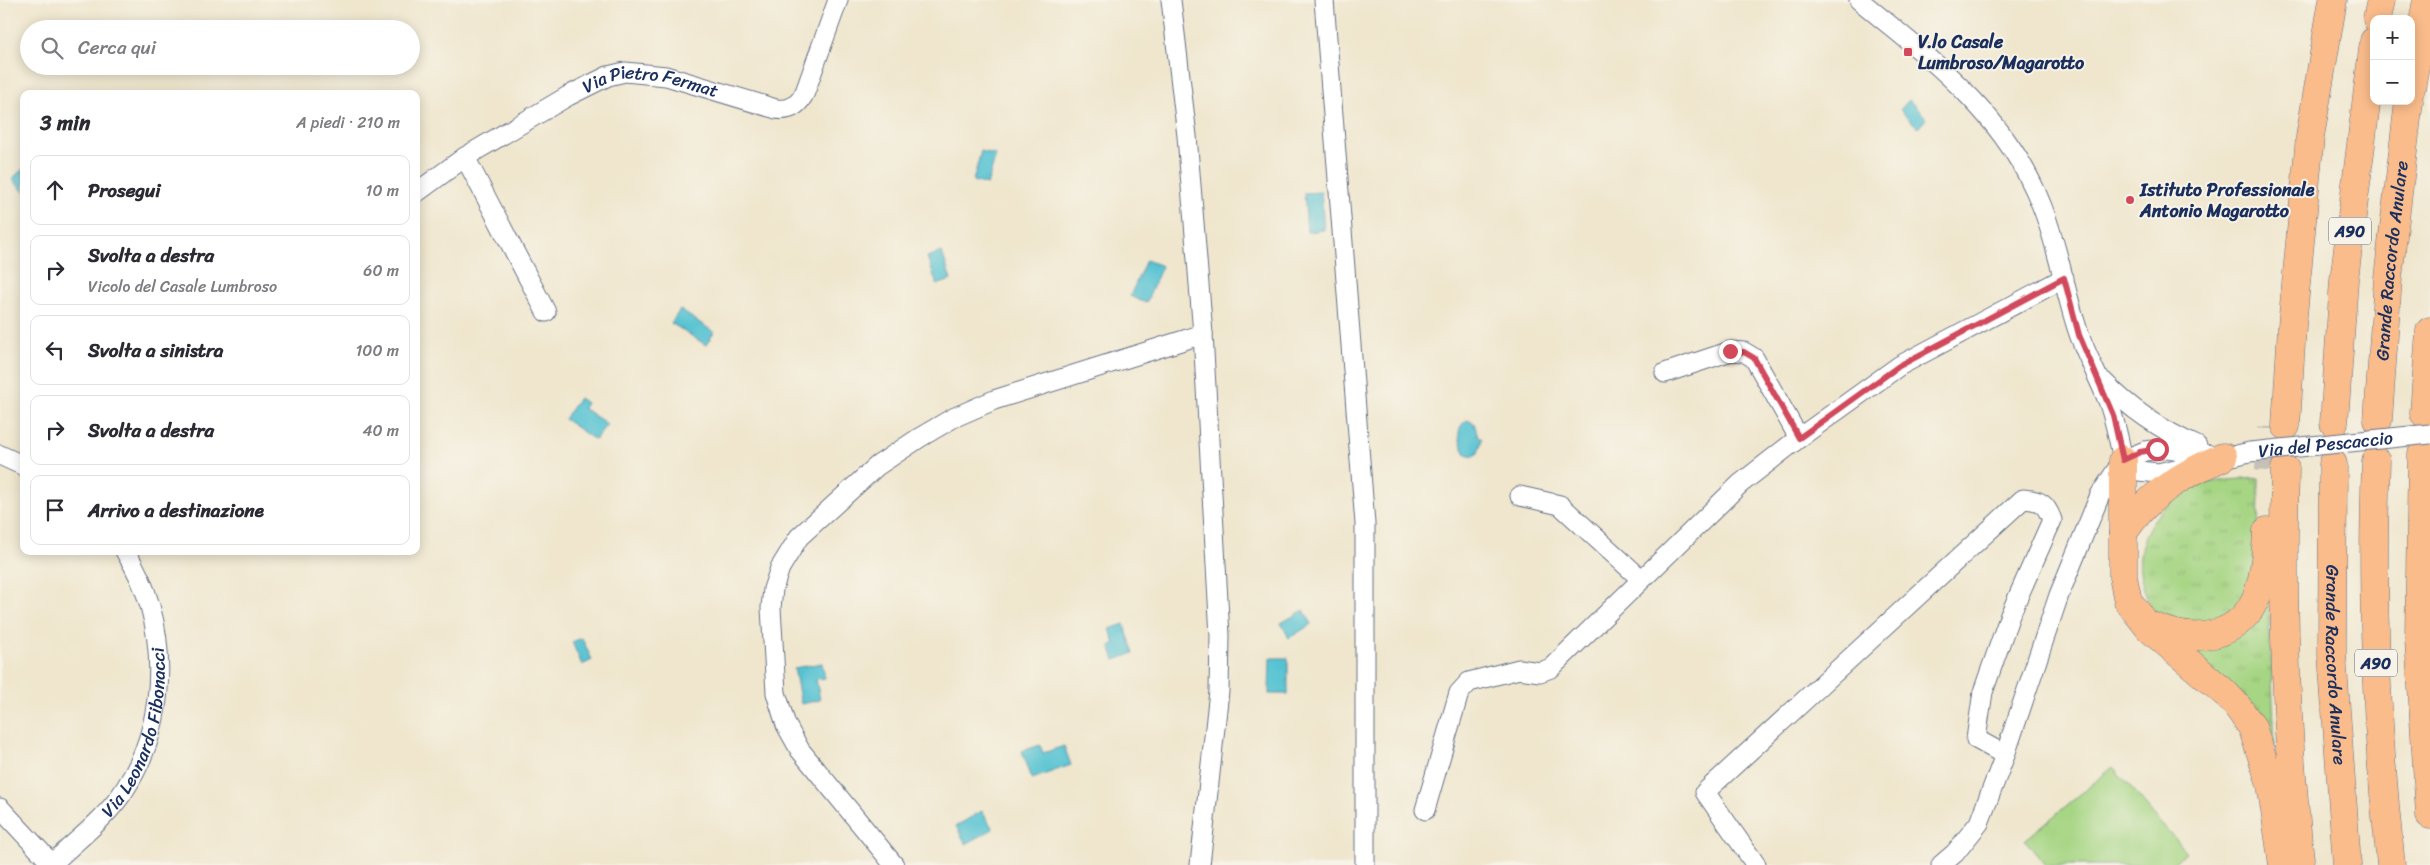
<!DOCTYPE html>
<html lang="it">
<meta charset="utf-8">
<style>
body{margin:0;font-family:Sriracha,sans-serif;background:#f2f2f3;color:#2b2b33}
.controls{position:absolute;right:15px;top:15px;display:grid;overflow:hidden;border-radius:10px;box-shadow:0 2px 12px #0003}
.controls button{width:45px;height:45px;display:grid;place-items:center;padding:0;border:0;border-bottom:1px solid #e1e1e2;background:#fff;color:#2b2b33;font:25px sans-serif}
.stop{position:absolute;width:15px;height:15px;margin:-11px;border:4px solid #d1495b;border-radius:50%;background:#fff}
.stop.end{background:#d1495b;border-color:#fff;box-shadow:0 1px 5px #0008}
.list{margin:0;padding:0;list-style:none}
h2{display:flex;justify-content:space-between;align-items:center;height:65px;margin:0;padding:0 20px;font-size:21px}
h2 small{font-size:16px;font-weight:400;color:#7c7c81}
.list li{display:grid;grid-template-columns:32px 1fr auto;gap:15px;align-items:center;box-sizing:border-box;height:70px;margin:0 10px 10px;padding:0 10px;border:1px solid #e1e1e2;border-radius:10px}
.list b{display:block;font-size:19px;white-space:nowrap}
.list p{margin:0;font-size:16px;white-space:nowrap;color:#7c7c81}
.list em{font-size:16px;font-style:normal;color:#7c7c81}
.icon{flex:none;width:28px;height:28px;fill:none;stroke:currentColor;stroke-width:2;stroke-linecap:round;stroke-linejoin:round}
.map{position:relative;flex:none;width:2430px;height:865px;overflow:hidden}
.search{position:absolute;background:#fff;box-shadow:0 2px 12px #0003;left:20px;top:20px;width:400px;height:55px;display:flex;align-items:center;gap:12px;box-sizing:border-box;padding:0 18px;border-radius:28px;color:#7c7c81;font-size:19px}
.panel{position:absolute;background:#fff;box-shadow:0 2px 12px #0003;left:20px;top:90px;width:400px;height:465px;border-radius:10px}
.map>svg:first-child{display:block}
.grass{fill:url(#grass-tufts);stroke:#608270}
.pitch{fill:#a6d583;stroke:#608270}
.water{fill:#57c3d2;stroke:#397998}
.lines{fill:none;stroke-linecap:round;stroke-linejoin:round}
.highway-tunnel{stroke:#c5c1b7;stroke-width:28;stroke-dasharray:28 14;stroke-linecap:butt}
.minor-casing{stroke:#656f85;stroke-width:21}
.highway-casing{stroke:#656f85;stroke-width:29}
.minor{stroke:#fff;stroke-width:19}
.highway{stroke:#fabc8b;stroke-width:28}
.minor-bridge-casing{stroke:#656f85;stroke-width:21;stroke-linecap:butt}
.minor-bridge{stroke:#fff;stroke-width:19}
.route{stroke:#d1495b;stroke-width:6}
.poi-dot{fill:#d1495b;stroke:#f7f3e8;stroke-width:2}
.labels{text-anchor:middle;stroke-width:4;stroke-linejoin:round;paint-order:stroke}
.shield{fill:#f7f3e8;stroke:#5d6a87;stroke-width:1}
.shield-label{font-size:16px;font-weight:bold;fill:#1b2f5e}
.poi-label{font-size:18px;font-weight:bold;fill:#1b2f5e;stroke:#f7f3e8;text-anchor:start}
.street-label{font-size:18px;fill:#1b2f5e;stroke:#f7f3e8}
</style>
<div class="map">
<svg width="2430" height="865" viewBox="0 0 2430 865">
<defs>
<pattern id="grass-tufts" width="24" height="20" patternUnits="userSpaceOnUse" patternTransform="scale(1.25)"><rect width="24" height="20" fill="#a6d583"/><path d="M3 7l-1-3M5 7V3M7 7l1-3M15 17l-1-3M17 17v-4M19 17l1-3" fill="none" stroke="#8eb774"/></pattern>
</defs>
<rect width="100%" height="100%" fill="#f7f3e8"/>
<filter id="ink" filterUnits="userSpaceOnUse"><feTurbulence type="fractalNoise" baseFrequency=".02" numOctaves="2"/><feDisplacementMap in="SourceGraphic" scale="10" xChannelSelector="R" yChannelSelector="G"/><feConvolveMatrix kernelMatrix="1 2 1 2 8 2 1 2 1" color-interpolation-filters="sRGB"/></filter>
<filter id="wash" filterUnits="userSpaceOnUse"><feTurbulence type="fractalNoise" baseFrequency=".0096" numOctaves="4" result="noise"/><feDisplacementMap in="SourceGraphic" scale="20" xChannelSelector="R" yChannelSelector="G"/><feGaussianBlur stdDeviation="1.12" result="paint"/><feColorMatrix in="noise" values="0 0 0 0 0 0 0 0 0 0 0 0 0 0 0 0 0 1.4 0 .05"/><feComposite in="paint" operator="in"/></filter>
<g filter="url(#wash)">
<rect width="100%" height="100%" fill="#efe6cd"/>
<g class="grass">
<path d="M2259,478L2258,552L2246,598L2215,626C2203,625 2175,625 2165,620C2154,614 2148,601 2144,589C2131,551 2148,516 2181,494C2203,479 2233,480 2259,478Z"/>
<polygon points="2268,595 2275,747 2263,720 2184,645"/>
</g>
<polygon class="pitch" points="2113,767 2186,852 2171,865 2045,865 2025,840"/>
<g class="water">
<polygon points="1909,100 1927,118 1918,128 1900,110"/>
<polygon points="981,151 996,155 987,185 973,181"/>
<polygon points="24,168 24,192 12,179"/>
<polygon points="1321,192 1324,230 1307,232 1304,193"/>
<polygon points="942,252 951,280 937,285 927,257"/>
<polygon points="1146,260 1162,266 1146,303 1130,296"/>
<polygon points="680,310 714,332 706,345 671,323"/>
<polygon points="579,398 586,403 583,408 607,424 595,440 564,419"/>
<path d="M1467,420L1474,423L1478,436L1482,439L1478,453L1473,456L1466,454C1459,441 1454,429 1467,420Z"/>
<polygon points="1304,610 1312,624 1289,638 1281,623"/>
<polygon points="1124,624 1134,653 1115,660 1110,646 1115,644 1110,629"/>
<polygon points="582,638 592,660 582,665 572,642"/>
<polygon points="1270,658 1288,658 1288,694 1269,694"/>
<polygon points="822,663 825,678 816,679 820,700 801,704 794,668"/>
<polygon points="1040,745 1043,753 1064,746 1071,765 1032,779 1022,751"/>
<polygon points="982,811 993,829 966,844 956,826"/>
</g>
</g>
<g filter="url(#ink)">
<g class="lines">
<polyline class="highway-tunnel" points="2269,471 2271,427"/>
<defs>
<g id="minor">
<polyline points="1171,0 1187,136 1203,334 1220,636 1219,691 1200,865"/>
<polyline points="1324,0 1365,524 1365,865"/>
<path d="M1859,0C1931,59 2006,115 2041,204C2058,245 2064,289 2078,331C2086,355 2099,378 2108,401C2115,420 2119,440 2123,460"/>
<polyline points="465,157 546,312"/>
<path id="s1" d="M416,193L465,157L568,96L608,76L625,72L666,76L776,109C790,111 799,105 805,92L838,0"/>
<polyline points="1665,373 1731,351 1744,352 1754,358 1799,438"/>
<path d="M2103,381C2130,409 2161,430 2197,446"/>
<polyline points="0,455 24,466"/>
<polyline points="2123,460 2139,471 2158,473 2250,452"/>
<polyline points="1520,496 1560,505 1641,579"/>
<polyline points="0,808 52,864"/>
<polyline points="1425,810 1459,693 1469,682 1519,669 1540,672 1551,668 1740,484 1799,438 1899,366 2064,278"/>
<path id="s2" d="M51,865C74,842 108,817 125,789C170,719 170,621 125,551"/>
<polyline points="894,865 800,750 786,725 776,693 771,608 773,589 780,568 799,537 877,466 919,438 953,418 994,400 1203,334"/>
<path d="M1756,865L1705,792L2023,499C2041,500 2046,504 2052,520L2010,615L1983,692L1976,739L2005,755"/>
<polyline points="1941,865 1955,853 1979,823 2005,755 2059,595 2100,495 2123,460 2145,451 2168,448 2223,457"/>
</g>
<g id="highway">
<polyline points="2377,19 2381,0"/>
<polyline points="2411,88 2427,0"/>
<polyline points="2424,413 2430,331"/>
<path id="s3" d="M2378,420L2388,278L2409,101"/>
<polyline points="2334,423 2344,280 2374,41"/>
<polyline points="2286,426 2292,326 2310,137 2333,0"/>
<polyline points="2422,454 2419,639 2430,815"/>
<polyline points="2123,460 2123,577 2128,601 2150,629 2225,693 2237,706 2252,727 2271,784 2283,865"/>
<path d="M2376,461C2371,595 2376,731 2391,865"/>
<path id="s4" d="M2333,464L2332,654L2347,865"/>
<path d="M2285,469C2282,599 2285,730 2300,859"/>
<path d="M2123,533C2148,495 2182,474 2223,457"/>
<path d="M2155,627C2195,645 2242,638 2258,593C2265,573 2266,552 2267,531"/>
</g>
</defs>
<use href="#minor" class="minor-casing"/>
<use href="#highway" class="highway-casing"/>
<use href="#minor" class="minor"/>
<use href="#highway" class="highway"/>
<defs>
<g id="minor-bridge">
<path id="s5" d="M2250,452L2430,434"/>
</g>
</defs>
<use href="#minor-bridge" class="minor-bridge-casing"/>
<use href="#minor-bridge" class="minor-bridge"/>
</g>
</g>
<g class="lines" filter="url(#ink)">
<polyline class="route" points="1730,351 1744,352 1754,358 1799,438 1899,366 2064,278 2079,335 2113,415 2123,460 2140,452 2157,449"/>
</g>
<g class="poi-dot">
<rect x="1903" y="47" width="10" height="10" rx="2.5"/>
<circle cx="2130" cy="200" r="5"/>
</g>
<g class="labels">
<g class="shield">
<rect x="2329" y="217.5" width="42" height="27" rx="4"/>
<rect x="2355" y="649.5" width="42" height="27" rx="4"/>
</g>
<g class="shield-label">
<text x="2350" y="237">A90</text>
<text x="2376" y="669">A90</text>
</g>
<g class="poi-label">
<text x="1918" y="48">V.lo Casale<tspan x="1918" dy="21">Lumbroso/Magarotto</tspan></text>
<text x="2140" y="196">Istituto Professionale<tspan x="2140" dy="21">Antonio Magarotto</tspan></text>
</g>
<g class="street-label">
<text dy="6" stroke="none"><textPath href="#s1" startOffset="268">Via Pietro Fermat</textPath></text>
<text dy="6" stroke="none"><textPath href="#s3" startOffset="160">Grande Raccordo Anulare</textPath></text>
<text dy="6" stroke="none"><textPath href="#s5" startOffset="76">Via del Pescaccio</textPath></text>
<text dy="6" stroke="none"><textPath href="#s4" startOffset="201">Grande Raccordo Anulare</textPath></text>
<text dy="6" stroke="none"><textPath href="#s2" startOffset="164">Via Leonardo Fibonacci</textPath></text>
</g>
</g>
</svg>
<div class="controls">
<button>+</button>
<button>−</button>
</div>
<div class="stop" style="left:2157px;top:449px"></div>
<div class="stop end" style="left:1730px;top:351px"></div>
<div class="search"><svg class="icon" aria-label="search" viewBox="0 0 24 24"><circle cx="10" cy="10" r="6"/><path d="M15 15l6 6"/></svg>Cerca qui</div>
<section class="panel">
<h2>3 min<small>A piedi · 210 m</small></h2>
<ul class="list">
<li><svg class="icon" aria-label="ahead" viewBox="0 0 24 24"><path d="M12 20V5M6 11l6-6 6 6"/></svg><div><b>Prosegui</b></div><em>10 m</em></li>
<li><svg class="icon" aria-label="right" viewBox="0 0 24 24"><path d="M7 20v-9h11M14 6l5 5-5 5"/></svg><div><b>Svolta a destra</b><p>Vicolo del Casale Lumbroso</p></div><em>60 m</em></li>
<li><svg class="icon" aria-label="left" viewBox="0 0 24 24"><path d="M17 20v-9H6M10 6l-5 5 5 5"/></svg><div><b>Svolta a sinistra</b></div><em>100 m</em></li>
<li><svg class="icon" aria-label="right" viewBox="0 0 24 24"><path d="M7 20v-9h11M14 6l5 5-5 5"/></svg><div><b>Svolta a destra</b></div><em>40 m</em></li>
<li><svg class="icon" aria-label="arrive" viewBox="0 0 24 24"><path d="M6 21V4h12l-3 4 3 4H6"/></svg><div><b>Arrivo a destinazione</b></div></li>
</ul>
</section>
</div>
